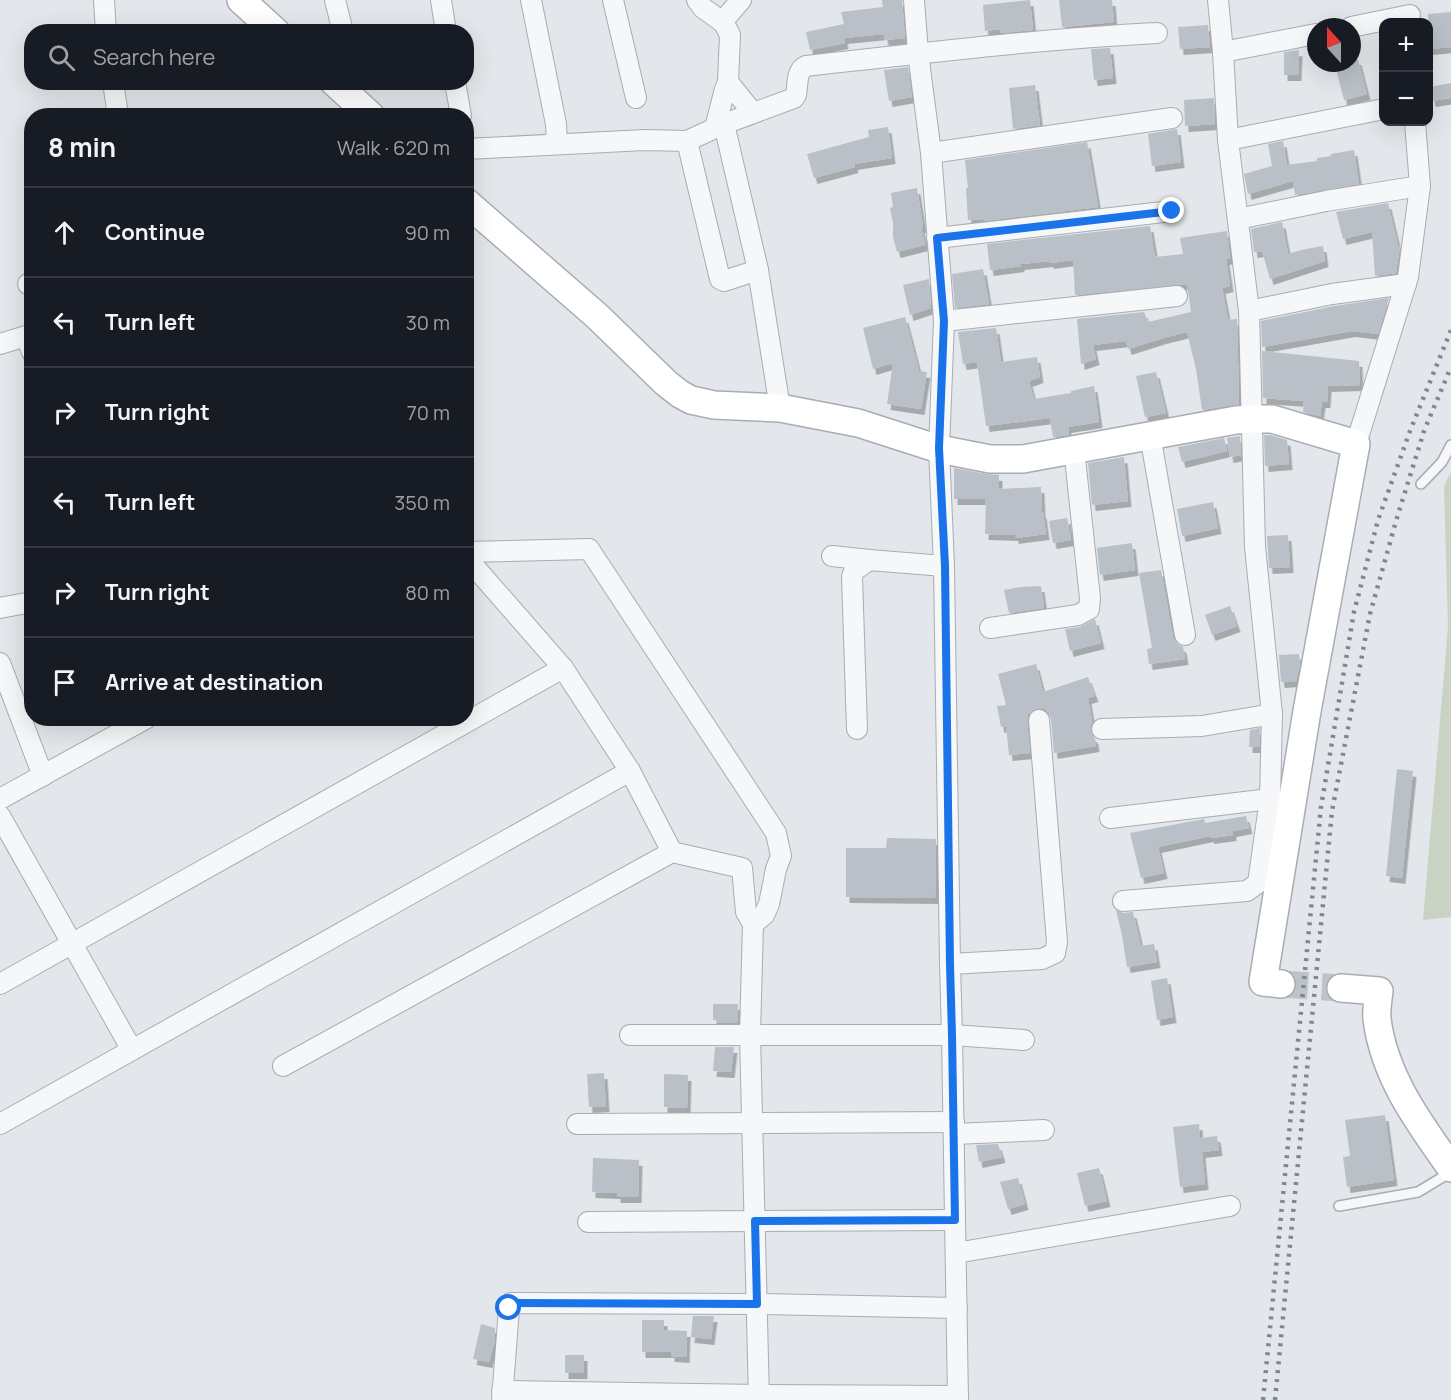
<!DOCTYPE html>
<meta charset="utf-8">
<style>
body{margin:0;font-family:Manrope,sans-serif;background:#20242c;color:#f1f3f6}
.controls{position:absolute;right:18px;top:18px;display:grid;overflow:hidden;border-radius:12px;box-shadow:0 6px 24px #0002}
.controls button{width:54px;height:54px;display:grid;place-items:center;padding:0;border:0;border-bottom:2px solid #363941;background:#171b24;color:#f1f3f6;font:30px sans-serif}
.compass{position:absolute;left:1307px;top:18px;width:54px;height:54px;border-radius:50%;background:#171b24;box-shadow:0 6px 24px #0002;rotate:339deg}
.stop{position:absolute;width:18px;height:18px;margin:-14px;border:4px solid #1a73e8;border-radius:50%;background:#fff}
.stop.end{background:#1a73e8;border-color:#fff;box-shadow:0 2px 6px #0008}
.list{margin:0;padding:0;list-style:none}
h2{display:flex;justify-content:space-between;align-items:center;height:78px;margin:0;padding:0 24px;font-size:26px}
h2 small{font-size:20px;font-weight:400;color:#9ea1a6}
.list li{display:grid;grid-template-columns:39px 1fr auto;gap:18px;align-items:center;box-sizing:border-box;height:90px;padding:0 24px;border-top:2px solid #363941}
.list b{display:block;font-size:22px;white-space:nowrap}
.list em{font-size:20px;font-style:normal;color:#9ea1a6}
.icon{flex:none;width:33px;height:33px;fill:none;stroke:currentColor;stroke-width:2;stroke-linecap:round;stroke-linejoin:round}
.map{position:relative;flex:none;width:1451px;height:1400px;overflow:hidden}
.search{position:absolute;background:#171b24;box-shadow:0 6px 24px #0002;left:24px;top:24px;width:450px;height:66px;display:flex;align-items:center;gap:15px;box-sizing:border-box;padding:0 21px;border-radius:24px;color:#9ea1a6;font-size:22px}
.panel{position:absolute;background:#171b24;box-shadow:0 6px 24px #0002;left:24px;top:108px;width:450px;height:618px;border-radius:24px}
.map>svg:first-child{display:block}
.green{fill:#c9d3c4}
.building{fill:#bac0c7;filter:url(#shadow)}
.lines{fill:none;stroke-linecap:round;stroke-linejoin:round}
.secondary-tunnel{stroke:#bec3c8;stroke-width:27;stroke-dasharray:27 14;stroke-linecap:butt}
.lane-casing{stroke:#a8adb4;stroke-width:12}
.street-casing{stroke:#a8adb4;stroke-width:22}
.secondary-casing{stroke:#a8adb4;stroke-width:30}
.lane{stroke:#f5f7f8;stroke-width:9}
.street{stroke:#f5f7f8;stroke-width:20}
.secondary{stroke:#fff;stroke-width:27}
.rail{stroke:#7d8793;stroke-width:4.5;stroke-dasharray:3 6;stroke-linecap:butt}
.route{stroke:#1a73e8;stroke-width:8}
</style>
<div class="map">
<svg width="1451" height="1400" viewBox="0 0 1451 1400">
<defs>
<filter id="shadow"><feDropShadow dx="3.5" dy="6" stdDeviation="0" flood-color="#0004"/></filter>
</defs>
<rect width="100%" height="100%" fill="#e3e6ea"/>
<polygon class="green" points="1451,472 1451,917 1423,920 1448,627 1444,486"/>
<g class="building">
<polygon points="882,0 902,0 905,38 885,40 884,34 844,38 845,43 810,50 806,32 844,24 841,12 883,7"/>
<polygon points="1030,0 1033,30 1001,33 1000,29 985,31 983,5"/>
<polygon points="1059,0 1112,0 1114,22 1062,27"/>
<polygon points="1451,12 1451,47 1429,49 1428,14"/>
<polygon points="1208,25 1210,47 1180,49 1178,27"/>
<polygon points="1110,48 1113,78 1094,80 1091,49"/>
<polygon points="1299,50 1298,75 1284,75 1284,52"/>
<polygon points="1358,59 1367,94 1344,100 1335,65 1344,63 1352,63 1352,61"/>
<polygon points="908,67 912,97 889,101 884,70"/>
<polygon points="1451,83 1451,98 1432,101 1430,87"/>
<polygon points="1035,85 1040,125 1013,129 1009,88"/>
<polygon points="1214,98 1215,124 1185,126 1184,100"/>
<polygon points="888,127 892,158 854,164 855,167 814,178 807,154 869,137 868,130"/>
<polygon points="1177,129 1181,162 1152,166 1148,134"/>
<polygon points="1283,141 1287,165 1317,161 1317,158 1331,156 1331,154 1354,150 1359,184 1295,195 1293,181 1248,194 1244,174 1272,166 1268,144"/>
<polygon points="1087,142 1098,207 984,221 984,219 968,220 966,188 968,188 965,160"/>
<polygon points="917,188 923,227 921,227 925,245 897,252 893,237 893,223 890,208 893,207 891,193"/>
<polygon points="1388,203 1398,246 1400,246 1396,273 1375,276 1372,232 1343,239 1336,212"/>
<polygon points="1282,222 1288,254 1301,250 1323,246 1325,261 1270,279 1262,251 1254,252 1251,229"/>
<polygon points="1150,226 1155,257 1183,254 1180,238 1227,231 1230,258 1226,259 1230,286 1222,288 1228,320 1237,319 1239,404 1202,410 1196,369 1187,332 1163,338 1128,349 1126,341 1093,345 1096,359 1081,364 1077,319 1144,312 1148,322 1191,312 1187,284 1075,295 1073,260 1050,263 1050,261 1021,264 1021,266 990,270 987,244"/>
<polygon points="983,269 989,304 955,308 952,274"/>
<polygon points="929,279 931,308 910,315 903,285"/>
<polygon points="1389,298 1378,334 1352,331 1262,347 1261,321 1334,306"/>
<polygon points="905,317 919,371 927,372 921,409 887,404 893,363 873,369 863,328"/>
<polygon points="996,328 1001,362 1037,357 1040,377 1029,381 1034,399 1071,393 1071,391 1094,386 1099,422 1068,427 1069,435 1053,437 1050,418 986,426 977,362 963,364 958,332"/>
<polygon points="1262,351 1359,361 1360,385 1328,386 1327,402 1322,402 1320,416 1303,412 1304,401 1263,398"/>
<polygon points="1156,372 1166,413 1145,417 1136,376"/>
<polygon points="1264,435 1270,435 1287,440 1289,464 1265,466"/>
<polygon points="1240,436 1241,455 1230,457 1227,438"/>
<polygon points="1224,438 1227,451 1182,462 1178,447"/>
<polygon points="1124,457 1128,501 1092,505 1088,463"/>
<polygon points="954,468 987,474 999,475 999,489 1041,487 1042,512 1043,512 1046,534 1015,538 1015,535 985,534 986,499 954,499"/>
<polygon points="1213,502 1218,528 1182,536 1177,509"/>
<polygon points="1067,518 1071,540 1053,543 1049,521"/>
<polygon points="1288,535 1290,567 1269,568 1267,536"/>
<polygon points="1132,543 1135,570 1100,575 1097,548"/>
<polygon points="1161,570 1173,637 1176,643 1183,647 1185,659 1149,664 1147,649 1152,648 1139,573"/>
<polygon points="1041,586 1044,608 1009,613 1004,590 1021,587"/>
<polygon points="1230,606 1237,626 1212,635 1205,615"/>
<polygon points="1095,619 1101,643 1070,651 1065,629 1080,627"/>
<polygon points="1299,654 1300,664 1296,681 1281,682 1279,655"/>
<polygon points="1036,664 1043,692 1088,677 1095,696 1088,698 1092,722 1090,730 1092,735 1095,739 1096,746 1054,753 1051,719 1049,714 1045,709 1037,708 1032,711 1028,714 1027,720 1030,753 1009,755 1006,726 1001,727 997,706 1006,705 998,674"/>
<polygon points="1260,728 1259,747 1249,747 1250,730"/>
<polygon points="1397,769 1413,771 1402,878 1386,876"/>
<polygon points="1246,816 1249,828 1233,831 1233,835 1211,838 1210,836 1158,847 1164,873 1141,878 1130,833 1204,819 1205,823"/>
<polygon points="887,838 936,839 935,898 846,897 846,848 886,848"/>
<polygon points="1116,910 1123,913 1133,912 1141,946 1154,944 1157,962 1127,967 1122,935"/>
<polygon points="1167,978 1173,1017 1157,1020 1151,981"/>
<polygon points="713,1004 738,1004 737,1023 717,1023 718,1020 713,1020"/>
<polygon points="715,1047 734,1047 731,1072 713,1071"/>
<polygon points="604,1073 606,1106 589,1107 587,1074"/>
<polygon points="664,1074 688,1075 687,1108 664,1107"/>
<polygon points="1385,1115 1394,1180 1347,1187 1343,1157 1350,1156 1345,1120"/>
<polygon points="1199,1124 1200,1138 1217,1136 1219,1150 1202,1152 1205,1184 1180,1187 1173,1127"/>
<polygon points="998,1144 1002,1157 979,1162 976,1145"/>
<polygon points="593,1158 639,1160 638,1197 617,1197 617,1193 592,1192"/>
<polygon points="1099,1168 1107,1201 1085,1206 1077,1173"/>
<polygon points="1018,1178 1025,1204 1008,1209 1000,1182"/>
<polygon points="693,1316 714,1316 711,1339 691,1337"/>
<polygon points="642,1320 664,1320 664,1330 687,1331 686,1357 671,1356 671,1352 642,1352"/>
<polygon points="481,1324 495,1328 495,1339 489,1362 473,1359"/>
<rect x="565" y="1355" width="19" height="18"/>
</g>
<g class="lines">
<polyline class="secondary-tunnel" points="1281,984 1341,988"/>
<defs>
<g id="lane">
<polyline points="1421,484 1442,462 1451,445"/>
<polyline points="1339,1206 1418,1192 1451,1172"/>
</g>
<g id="street">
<polyline points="104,0 106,32"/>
<polyline points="335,0 343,32"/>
<polyline points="441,0 446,32"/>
<polyline points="531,0 556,124 557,144"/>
<polyline points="613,0 636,98"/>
<polyline points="697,0 703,8 724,23 730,35 728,82 725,89 715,128"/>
<polyline points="914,0 918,53 931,153 944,321 939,449 944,566 950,964 952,1035 958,1400"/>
<polyline points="722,22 741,0"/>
<polyline points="1351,27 1410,15"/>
<polyline points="1223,52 1316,34"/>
<polyline points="113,82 118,116"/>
<polyline points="455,82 461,116"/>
<polyline points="728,82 753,113"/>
<polyline points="724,124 758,270 780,408"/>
<polyline points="1228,140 1384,109"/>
<polyline points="687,141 720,279 724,281 758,270"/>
<path d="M466,149L645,140L687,141L724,124L794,98L796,95C798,85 796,70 806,66C923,53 1040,39 1157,33"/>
<polyline points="931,153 1172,118"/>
<polyline points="1238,219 1326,201 1420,186"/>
<polyline points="937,238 1172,211"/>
<polyline points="28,284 32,283"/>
<polyline points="1249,311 1332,294 1406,284"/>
<polyline points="944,321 1177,296"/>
<polyline points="0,344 26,336 32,352"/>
<polyline points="1150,435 1185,635"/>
<polyline points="1356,444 1408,277 1420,186 1415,122"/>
<polyline points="466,552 589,549 776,833 781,856 776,869 769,904 764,915 753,924 750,1035 759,1400"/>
<polyline points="832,556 869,560"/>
<polyline points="466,557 563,668 630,771 672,852 742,868 746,912 753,924"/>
<polyline points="0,608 32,602"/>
<polyline points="990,628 1078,615 1089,609 1090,598 1074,449"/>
<polyline points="0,663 43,776"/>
<polyline points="857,729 852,577 854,571 869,560 944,566"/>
<polyline points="1102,729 1202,726 1272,714"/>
<polyline points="0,799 147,718"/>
<polyline points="0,816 132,1050"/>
<polyline points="1110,818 1270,799"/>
<polyline points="1123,901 1247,891 1258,883 1270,799 1272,714 1255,547 1249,311 1228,140 1223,52 1218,0"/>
<polyline points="950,964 1042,959 1055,953 1057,942 1039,720"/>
<polyline points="0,984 563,668"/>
<polyline points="630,1035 952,1035 1024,1040"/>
<polyline points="283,1066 672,852"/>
<polyline points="0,1124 630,771"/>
<polyline points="577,1124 954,1122"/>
<polyline points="954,1134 1044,1130"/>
<polyline points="588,1222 955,1220"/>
<polyline points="956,1253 1230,1206"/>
<polyline points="502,1391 759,1395 958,1396"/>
<polyline points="502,1400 509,1308 511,1303 757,1304 957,1308"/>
</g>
<g id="secondary">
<polyline points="241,0 276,32"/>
<polyline points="334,82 371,116"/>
<polyline points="466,202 597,316 666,383 680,394 691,400 714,405 780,408 858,423 939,449 990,459 1023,459 1236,420 1252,419 1272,419 1356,444 1307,711 1263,982 1281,984"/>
<path d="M1341,988L1379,991C1378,1000 1376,1010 1377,1019C1384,1076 1419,1123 1451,1168"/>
</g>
</defs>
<use href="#lane" class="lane-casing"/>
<use href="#street" class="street-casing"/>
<use href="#secondary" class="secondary-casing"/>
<use href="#lane" class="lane"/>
<use href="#street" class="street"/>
<use href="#secondary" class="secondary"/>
<g class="rail">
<polyline points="1263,1400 1321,807 1354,612 1378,520 1410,431 1451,330"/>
<polyline points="1275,1400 1332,811 1370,614 1396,521 1424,431 1451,367"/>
</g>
</g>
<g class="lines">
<polyline class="route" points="509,1308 511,1303 514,1303 757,1304 755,1221 955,1220 952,1035 950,964 945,566 939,448 944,321 937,238 1172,211"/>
</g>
</svg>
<div class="controls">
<button>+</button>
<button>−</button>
</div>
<svg class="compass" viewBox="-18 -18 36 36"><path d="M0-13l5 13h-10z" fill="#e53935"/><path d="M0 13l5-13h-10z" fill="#9ea1a6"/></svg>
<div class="stop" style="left:509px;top:1308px"></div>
<div class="stop end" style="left:1172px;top:211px"></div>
<div class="search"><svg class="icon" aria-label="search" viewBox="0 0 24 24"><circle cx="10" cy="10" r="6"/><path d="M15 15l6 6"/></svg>Search here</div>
<section class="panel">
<h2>8 min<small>Walk · 620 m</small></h2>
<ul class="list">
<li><svg class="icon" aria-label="ahead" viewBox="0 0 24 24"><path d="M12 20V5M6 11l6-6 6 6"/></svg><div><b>Continue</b></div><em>90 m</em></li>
<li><svg class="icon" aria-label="left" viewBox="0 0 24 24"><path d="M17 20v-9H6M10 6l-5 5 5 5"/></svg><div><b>Turn left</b></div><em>30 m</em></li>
<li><svg class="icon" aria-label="right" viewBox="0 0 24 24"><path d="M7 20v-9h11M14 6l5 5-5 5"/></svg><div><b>Turn right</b></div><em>70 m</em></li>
<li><svg class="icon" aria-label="left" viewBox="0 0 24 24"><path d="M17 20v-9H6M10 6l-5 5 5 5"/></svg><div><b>Turn left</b></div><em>350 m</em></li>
<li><svg class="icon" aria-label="right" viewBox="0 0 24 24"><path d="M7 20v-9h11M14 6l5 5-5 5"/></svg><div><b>Turn right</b></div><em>80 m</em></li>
<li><svg class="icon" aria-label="arrive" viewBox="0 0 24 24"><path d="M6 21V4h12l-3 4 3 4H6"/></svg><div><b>Arrive at destination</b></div></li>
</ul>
</section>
</div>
